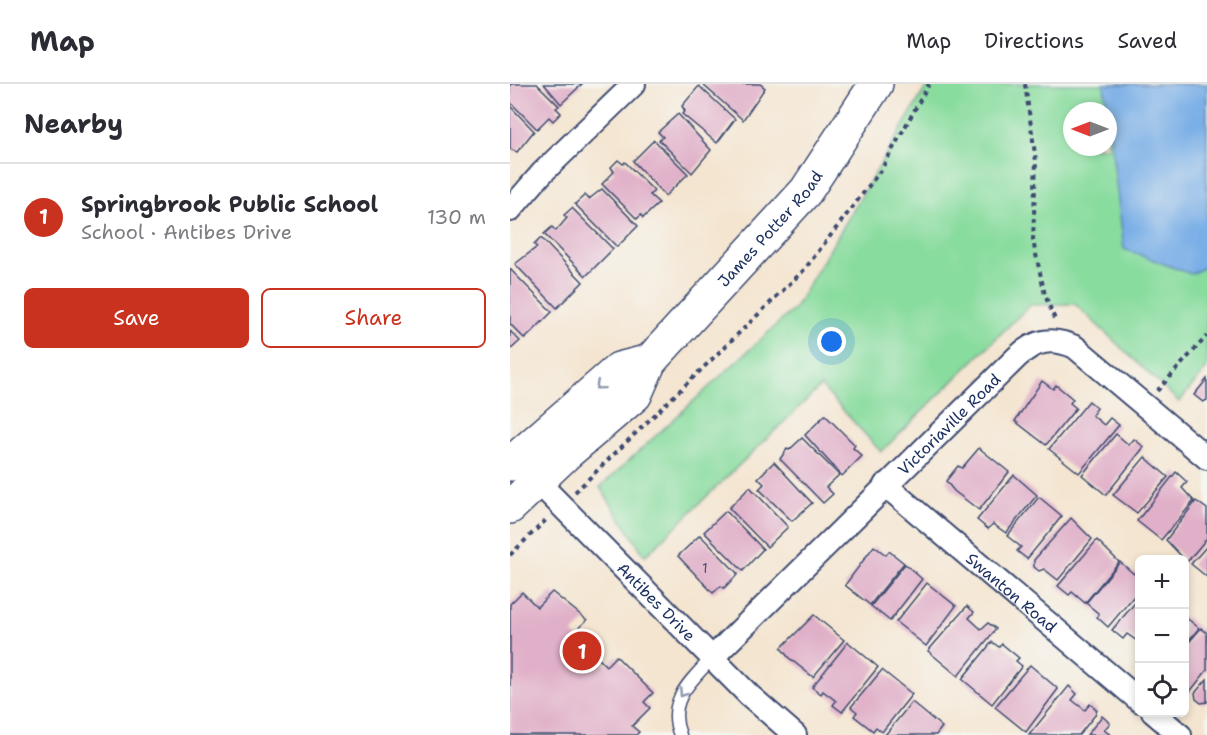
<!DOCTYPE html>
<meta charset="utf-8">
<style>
body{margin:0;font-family:"Shantell Sans",sans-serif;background:#f2f2f3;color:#2b2b33}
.controls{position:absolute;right:18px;bottom:18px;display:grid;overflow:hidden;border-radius:9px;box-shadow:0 3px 9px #0003}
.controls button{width:54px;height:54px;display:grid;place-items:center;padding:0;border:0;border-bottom:2px solid #e1e1e2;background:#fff;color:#2b2b33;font:30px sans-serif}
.compass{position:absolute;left:553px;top:18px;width:54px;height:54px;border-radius:50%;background:#fff;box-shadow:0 3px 9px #0003;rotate:270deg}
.you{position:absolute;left:322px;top:258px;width:21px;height:21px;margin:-15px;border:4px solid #fff;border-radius:50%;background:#1a73e8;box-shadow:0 0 0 9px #1a73e833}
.badge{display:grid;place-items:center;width:39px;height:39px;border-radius:50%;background:#c8321e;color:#fff;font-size:20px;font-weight:700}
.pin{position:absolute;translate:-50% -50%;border:3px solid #fff;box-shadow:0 2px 6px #0006}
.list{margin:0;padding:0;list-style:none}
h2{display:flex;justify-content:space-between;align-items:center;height:78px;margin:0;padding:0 24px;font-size:26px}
h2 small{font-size:20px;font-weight:400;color:#7c7c81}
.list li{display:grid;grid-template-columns:39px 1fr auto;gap:18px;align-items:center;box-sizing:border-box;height:108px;padding:0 24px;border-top:2px solid #e1e1e2}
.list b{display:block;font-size:22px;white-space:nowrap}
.list p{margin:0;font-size:20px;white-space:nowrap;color:#7c7c81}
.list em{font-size:20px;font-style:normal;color:#7c7c81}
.actions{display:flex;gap:12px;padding:18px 24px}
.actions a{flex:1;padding:14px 0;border:2px solid #c8321e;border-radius:9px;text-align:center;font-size:21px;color:#c8321e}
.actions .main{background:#c8321e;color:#fff}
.icon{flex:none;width:33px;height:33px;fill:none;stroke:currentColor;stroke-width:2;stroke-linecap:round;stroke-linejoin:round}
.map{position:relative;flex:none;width:697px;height:651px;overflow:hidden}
header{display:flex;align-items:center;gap:36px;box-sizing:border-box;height:84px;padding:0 30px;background:#fff;border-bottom:2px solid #e1e1e2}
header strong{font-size:28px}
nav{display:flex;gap:33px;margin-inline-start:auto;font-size:21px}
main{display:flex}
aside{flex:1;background:#fff}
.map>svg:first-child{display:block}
.green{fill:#88dc9e;stroke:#52867e;stroke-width:1.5;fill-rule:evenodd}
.water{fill:#79aee6;stroke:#4a6ea2;stroke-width:1.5}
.building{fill:#e0afc8}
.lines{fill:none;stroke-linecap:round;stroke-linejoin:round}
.service-casing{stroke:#3c4a6f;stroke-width:15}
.minor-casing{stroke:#3c4a6f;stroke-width:26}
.secondary-casing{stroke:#3c4a6f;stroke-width:36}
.path{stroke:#3c4a6f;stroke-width:4;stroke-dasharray:4.5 4.5;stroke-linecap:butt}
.service{stroke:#fff;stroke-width:12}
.minor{stroke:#fff;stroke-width:22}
.secondary{stroke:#fff;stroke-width:33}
.oneway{stroke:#8d97ae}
.labels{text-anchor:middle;stroke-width:5;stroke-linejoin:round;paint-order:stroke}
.number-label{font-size:14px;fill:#4c4f78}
.street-label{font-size:16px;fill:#1b2f5e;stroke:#f6f6f2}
</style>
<header>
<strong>Map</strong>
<nav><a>Map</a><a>Directions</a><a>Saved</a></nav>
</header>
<main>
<aside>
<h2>Nearby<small></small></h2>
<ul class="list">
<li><span class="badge">1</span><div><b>Springbrook Public School</b><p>School · Antibes Drive</p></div><em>130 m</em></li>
</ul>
<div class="actions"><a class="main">Save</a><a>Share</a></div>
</aside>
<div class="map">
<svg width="697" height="651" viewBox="0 0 697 651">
<rect width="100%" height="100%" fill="#f6f6f2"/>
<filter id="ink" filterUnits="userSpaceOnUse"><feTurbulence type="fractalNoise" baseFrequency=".0167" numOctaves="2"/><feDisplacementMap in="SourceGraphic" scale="12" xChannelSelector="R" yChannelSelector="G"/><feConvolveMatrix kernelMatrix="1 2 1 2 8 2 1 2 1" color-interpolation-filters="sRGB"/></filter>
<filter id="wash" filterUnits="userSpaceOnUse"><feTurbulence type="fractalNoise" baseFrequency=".008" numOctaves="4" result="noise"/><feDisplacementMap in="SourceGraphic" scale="24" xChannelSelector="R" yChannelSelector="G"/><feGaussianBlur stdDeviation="1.35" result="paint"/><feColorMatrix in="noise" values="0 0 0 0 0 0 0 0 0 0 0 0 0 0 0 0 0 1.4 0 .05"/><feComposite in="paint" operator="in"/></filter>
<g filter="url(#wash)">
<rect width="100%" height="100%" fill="#f4e5d0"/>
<path class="green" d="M418,0H697V284L669,318L565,220L520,221L371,368L311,302L135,472L90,403L285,224ZM562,27H598V63H562Z"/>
<polygon class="water" points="594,0 697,0 697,182 681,190 614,165"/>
<g id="blocks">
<g class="building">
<polygon points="0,0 27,0 49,22 46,24 51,29 43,37 39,33 27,45 0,18"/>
<polygon points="34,0 72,0 51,20"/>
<polygon points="192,0 250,0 255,4 233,36"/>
<polygon points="189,2 225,35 207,59 172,30 175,27 172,22"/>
<polygon points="0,22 24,47 7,68 0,65"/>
<polygon points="168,30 201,66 182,89 149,56 153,53 148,48"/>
<polygon points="144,56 178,90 155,112 123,77"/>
<polygon points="108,76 113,80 115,78 144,107 140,111 149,119 133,134 131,131 127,135 92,100 104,88 101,83"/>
<polygon points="92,105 128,142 107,163 65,120 75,111 79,115"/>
<polygon points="62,124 103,165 76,192 34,150 42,143 46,147 57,134 54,131"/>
<polygon points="31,154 73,198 47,224 5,180 27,163 24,161"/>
<polygon points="0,185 42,228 15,255 0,240"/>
<polygon points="0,247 10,257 0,266"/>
<polygon points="697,295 697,316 693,318 684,311"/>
<polygon points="532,297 543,305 546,301 563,315 560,319 566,324 536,361 505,337"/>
<polygon points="579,317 587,324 582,331 594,341 600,334 609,341 569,389 539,365"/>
<polygon points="315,331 345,361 343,364 352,372 332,392 295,351"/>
<polygon points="606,350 619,361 624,355 634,363 596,411 572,391"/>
<polygon points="292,354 329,391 316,403 323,410 313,419 270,375 277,365 279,366"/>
<polygon points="469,364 499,388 469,426 444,407 436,397 448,382 452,384"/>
<polygon points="635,373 658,393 627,429 603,411"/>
<polygon points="264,378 302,419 282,437 249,405 254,400 248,394"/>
<polygon points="666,388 677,398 672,404 684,417 651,456 627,437"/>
<polygon points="504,391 527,411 496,449 483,440 478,445 467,436"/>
<polygon points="240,403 278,443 257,463 219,424"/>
<polygon points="529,413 552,432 517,475 507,467 511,463 497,452"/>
<polygon points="686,417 697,425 697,454 677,478 656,456"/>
<polygon points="216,427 253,465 233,487 194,448"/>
<polygon points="561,434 582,455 548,496 534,485 529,487 524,483 524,476"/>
<polygon points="190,451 228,490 214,504 211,502 203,509 168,472"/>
<polygon points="587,456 609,478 575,519 562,508 559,511 548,502"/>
<polygon points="364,462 376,471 379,467 394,479 360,521 335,501"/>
<polygon points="697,462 697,493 681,480"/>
<polygon points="610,478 624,490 626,488 630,491 630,505 598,543 587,533 589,530 576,519"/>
<polygon points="395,480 412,495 380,537 361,522"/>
<polygon points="417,499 446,522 416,562 386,538"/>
<polygon points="12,508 27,523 42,508 77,536 63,549 96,582 106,572 143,609 134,618 140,624 122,642 129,648 126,651 0,651 0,520"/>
<polygon points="630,513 630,559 617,550 613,555 602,546"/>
<polygon points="457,522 464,528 459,534 471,545 478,539 486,545 448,592 418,567"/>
<polygon points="304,531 334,556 303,593 279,574 271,564"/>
<polygon points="674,532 689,544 674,562"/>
<polygon points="691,544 697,549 697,586 679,609 674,605 674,564"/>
<polygon points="338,558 368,583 332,628 323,621 326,617 313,607 311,610 302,603"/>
<polygon points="482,558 489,563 492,560 509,574 506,577 512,582 482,620 452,595"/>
<polygon points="520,581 548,605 516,648 485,623"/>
<polygon points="372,586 402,610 372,648 366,643 363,647 344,632 347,628 341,623"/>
<polygon points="697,595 697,618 691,619 686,615 685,609"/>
<polygon points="559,602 567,610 562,616 575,626 580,620 587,626 585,631 569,651 519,651"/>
<polygon points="402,618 432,643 426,651 375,651"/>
<polygon points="592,632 600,639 594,646 601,651 577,651"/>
</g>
</g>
</g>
<g filter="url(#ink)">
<use href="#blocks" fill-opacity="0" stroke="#3c4a6f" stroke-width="1.5"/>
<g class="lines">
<defs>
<path id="service" d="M170,651C156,617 181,597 202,574"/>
<g id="minor">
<polyline points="0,126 32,89 124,0"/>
<path id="s1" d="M17,387L239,611L285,651"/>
<path id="s2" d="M375,401L630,617"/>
<path id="s3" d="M202,574L507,273C525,256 542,253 565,263L697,374"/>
<polyline points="643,628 670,651"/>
</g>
<g id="secondary">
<polyline points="0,380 109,285 140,277"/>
<path id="s4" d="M0,423L57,369L125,311L140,277L296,107L366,0"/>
</g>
</defs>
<use href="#service" class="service-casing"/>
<use href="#minor" class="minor-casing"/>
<use href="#secondary" class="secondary-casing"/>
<g class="path">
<polyline points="515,0 526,77 523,157 535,211 546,238"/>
<polyline points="647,307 697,252"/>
<polyline points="65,408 294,186 371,86 419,0"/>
<polyline points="0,471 38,434"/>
</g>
<use href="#service" class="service"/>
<use href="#minor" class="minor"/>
<use href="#secondary" class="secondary"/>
</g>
<defs><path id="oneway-chevron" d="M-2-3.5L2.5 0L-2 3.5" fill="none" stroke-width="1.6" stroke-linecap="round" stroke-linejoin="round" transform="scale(1.5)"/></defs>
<g class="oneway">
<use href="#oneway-chevron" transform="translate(89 302) rotate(140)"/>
<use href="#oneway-chevron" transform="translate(173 609) rotate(124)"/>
</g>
</g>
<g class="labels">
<g class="number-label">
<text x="195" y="489">1</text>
</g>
<g class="street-label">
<text dy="6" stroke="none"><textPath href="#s4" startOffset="384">James Potter Road</textPath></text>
<text dy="6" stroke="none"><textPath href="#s3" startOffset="333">Victoriaville Road</textPath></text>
<text dy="6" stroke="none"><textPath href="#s2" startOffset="166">Swanton Road</textPath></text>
<text dy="6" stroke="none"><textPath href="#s1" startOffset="184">Antibes Drive</textPath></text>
</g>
</g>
</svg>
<div class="controls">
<button>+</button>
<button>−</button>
<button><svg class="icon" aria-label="locate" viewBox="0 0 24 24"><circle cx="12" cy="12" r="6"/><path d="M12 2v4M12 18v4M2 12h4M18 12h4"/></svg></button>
</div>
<svg class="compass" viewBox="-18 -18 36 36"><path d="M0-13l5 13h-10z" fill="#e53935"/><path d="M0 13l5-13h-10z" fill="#7c7c81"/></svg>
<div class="you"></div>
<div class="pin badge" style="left:72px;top:567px">1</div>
</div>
</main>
